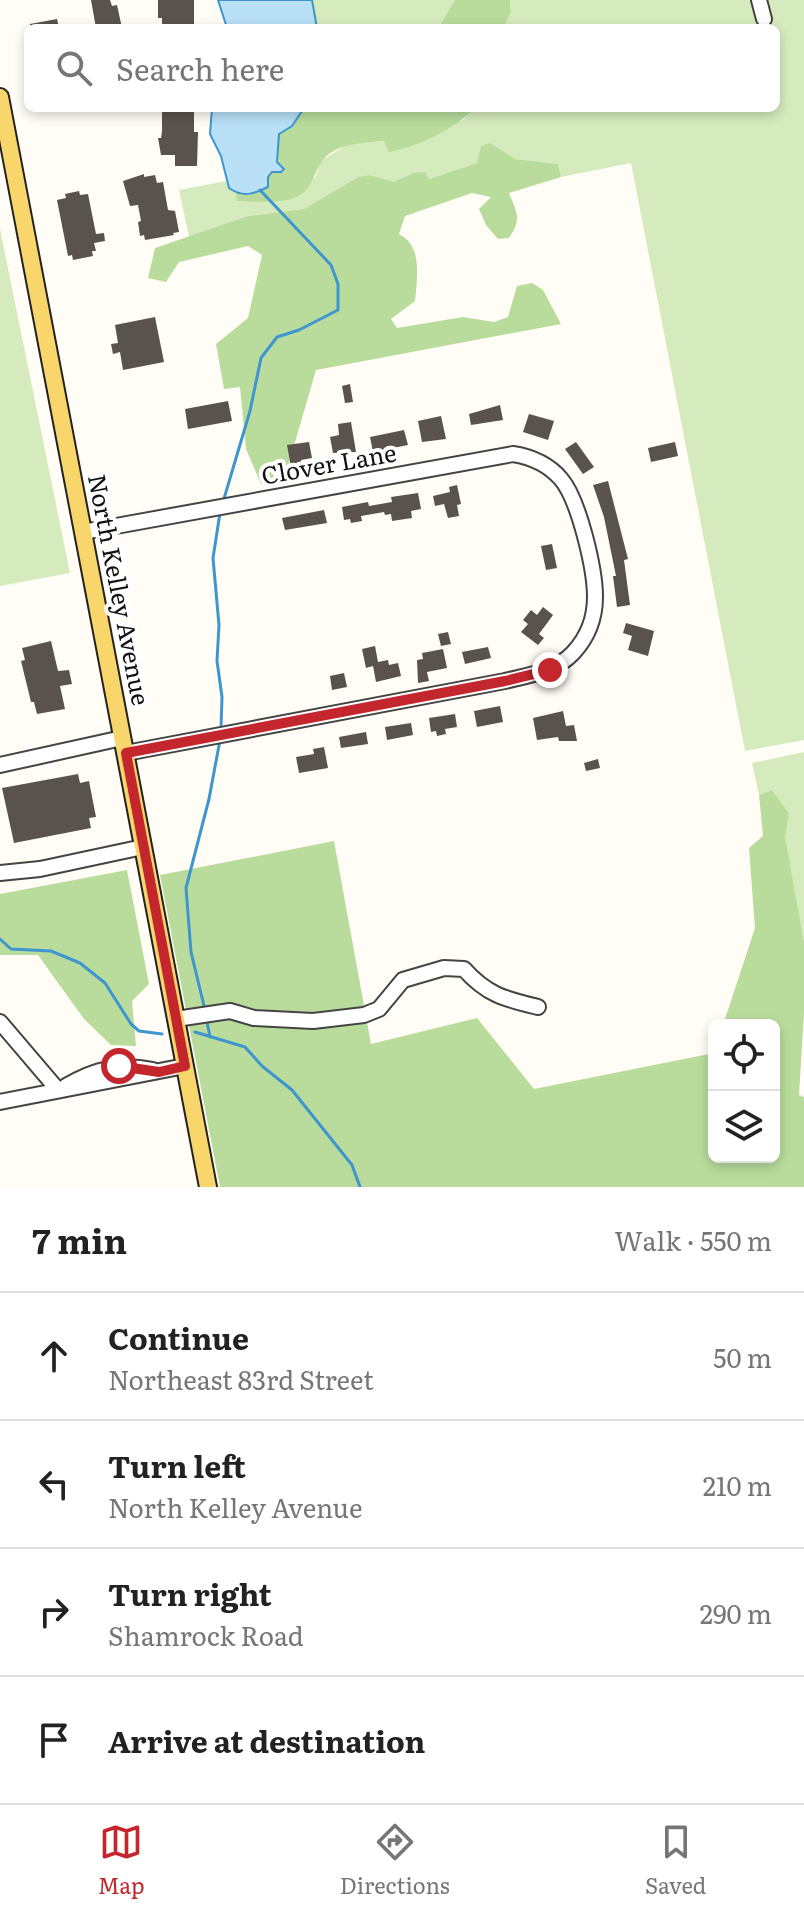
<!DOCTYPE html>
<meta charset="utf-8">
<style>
body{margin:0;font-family:Literata,serif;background:#f2f2f2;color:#222}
.controls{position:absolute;right:24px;bottom:24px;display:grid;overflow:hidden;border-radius:12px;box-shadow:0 4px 12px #0003}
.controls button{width:72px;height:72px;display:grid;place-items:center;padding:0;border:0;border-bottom:2px solid #e0e0e0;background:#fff;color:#222;font:40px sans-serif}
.stop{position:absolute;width:24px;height:24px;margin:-18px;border:6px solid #c4262e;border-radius:50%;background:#fff}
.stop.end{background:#c4262e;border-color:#fff;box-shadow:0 2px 8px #0008}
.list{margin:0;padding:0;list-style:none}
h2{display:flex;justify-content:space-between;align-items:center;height:104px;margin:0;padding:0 32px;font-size:34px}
h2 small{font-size:26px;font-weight:400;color:#767676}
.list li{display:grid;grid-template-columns:52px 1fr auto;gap:24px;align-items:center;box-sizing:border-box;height:128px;padding:0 32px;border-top:2px solid #e0e0e0}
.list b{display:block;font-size:30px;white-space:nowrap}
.list p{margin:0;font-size:26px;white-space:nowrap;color:#767676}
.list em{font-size:26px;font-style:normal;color:#767676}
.icon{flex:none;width:44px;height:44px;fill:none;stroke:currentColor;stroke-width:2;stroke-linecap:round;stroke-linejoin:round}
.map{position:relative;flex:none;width:804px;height:1187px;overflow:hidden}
.search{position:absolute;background:#fff;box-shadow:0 4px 12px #0003;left:24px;right:24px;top:24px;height:88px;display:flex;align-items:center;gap:20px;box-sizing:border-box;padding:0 28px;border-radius:12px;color:#767676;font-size:30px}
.sheet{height:616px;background:#fff}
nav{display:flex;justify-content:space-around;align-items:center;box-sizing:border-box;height:112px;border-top:2px solid #e0e0e0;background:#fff;font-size:22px;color:#767676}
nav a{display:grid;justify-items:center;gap:4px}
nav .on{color:#c4262e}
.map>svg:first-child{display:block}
.green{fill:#d5ebbd}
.forest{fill:#b9dc9c}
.water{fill:#b9e0f7;stroke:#3f96cf;stroke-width:2}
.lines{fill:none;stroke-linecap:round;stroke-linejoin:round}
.stream{stroke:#3f96cf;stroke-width:3}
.building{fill:#5a524d}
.minor-casing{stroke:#444;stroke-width:18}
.major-casing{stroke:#222;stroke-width:20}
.minor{stroke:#fff;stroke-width:14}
.major{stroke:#f9d66b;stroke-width:16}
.route{stroke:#c4262e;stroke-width:10}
.labels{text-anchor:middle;stroke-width:8;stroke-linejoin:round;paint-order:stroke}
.street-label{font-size:24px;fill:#111;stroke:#fff}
</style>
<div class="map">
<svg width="804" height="1187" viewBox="0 0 804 1187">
<rect width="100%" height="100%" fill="#fffdf5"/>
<g class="green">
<polygon points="312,0 455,0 438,28 317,28"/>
<polygon points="510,0 804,0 804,740 745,751 631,163 561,177 557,164 515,159 481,147 477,163 429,179 413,173 394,183 369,175 358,177 304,209 248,216 189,237 179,190 226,181 229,188 236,193 238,201 315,178 321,161 348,144 385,141 463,120 476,108 776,108 776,28 507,28 505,24 511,13"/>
<polygon points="0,229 70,573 0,586"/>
<polygon points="804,752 804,942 784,837 789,813 772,790 759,795 752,763"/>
</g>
<g class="forest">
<polygon points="455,0 510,0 511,13 505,24 507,28 438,28"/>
<path d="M304,108H476C451,130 421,146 389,152L384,141C363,143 333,143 321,163C314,173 312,188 300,195C285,205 255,201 237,201L236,193L249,195L272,172H281L284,168L277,162L279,134L292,125Z"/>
<path d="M490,143L515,159L558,164L561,177L509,193C517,213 522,219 509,238L498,239L486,225L479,209L491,197L472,193L405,216L399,234C423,246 417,278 415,301L391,319L397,328L463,317L494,322L508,317L517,286L532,283L543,290L561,324L316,370L284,480L261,484L246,449L240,387L224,389L216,344L248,318L262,255L248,246L179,262L166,282L148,278L155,248L248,216L304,209L358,177L369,175L394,182L413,173L425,172L429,179L477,163L481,146Z"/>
<polygon points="772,790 789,813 785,837 804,942 804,1013 799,1095 804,1097 804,1187 220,1187 160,875 334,841 371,1044 477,1018 534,1089 714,1053 714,1157 774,1157 774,1025 723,1025 755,928 749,848 763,836 759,795"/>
<polygon points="127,870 149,984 132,1001 136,1046 111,1045 84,1019 38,955 0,955 0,894"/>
</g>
<g class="water">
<polygon points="218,0 312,0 317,28 227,28"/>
<path d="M212,108H304L292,126L279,134L277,162L284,169L281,172H272L268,177V187C254,194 243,198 229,188L221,156L210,134Z"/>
</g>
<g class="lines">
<g class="stream">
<polyline points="223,502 250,411 261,358 277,337 299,330 338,310 338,284 331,265 260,190"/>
<polyline points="220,513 213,558 219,625 217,661 222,697 221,728"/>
<polyline points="0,939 11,949 51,951 80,963 105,983 131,1024 139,1031 162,1034"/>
<polyline points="205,1010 191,952 186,888 209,799 220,740"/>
<polyline points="206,1017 210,1037"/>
<polyline points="195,1032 245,1047 262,1066 292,1090 352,1165 360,1187"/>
</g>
</g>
<g class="building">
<polygon points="91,0 110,0 112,6 117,5 122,28 96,28"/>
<polygon points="158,0 194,0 194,24 186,24 186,28 162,28 162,18 158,18"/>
<polygon points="57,19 59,28 30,28 30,24"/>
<polygon points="162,108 194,108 194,132 198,132 197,166 175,166 175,155 161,155 158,138 161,138 162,131"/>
<polygon points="144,174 144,177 155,175 157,183 163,182 168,210 175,211 179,232 173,233 174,235 145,240 144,235 140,236 138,222 141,221 138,205 130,206 123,181"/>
<polygon points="79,191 80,195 88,194 96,234 104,233 105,241 94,243 96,251 92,251 93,256 73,260 72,255 68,256 57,200 66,198 65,194"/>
<polygon points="155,317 164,362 123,370 120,352 113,354 111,344 118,343 115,325"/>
<polygon points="350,384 353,402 345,403 342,386"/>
<polygon points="228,401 232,421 188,429 185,409"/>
<polygon points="500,405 503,420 471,425 469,414"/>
<polygon points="529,414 554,421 548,440 523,432"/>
<polygon points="441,416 446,439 422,442 418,421"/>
<polygon points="351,422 356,452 333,453 330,437 339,435 338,424"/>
<polygon points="404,430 408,445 373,452 370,437"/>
<polygon points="309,442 312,458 301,460 302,465 291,467 287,445"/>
<polygon points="576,442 594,467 583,474 565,449"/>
<polygon points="675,442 678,456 651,462 648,448"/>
<polygon points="608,481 628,559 624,560 630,605 617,607 613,576 616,576 604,517 593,485"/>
<polygon points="457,485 461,504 457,505 459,516 448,518 444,504 435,506 433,496 450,492 449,487"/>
<polygon points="418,493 421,509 411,511 412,518 392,521 391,514 385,515 384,512 361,516 362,521 351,523 350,519 344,520 342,507 368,502 369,506 392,502 391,497"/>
<polygon points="324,510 327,523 285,530 282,518"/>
<polygon points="552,544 557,568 546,570 541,546"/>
<polygon points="543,607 553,615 539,634 544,638 538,645 521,632 528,624 523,620 531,610 537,615"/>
<polygon points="626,623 654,631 648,656 628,650 632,636 623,633"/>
<polygon points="448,632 451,644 441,646 438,634"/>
<polygon points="51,641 58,671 69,670 72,684 60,686 65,709 37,714 34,702 31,702 21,661 25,660 22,648"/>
<polygon points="375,646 378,662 388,660 389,665 398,663 401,676 376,682 373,666 366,668 362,649"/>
<polygon points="488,647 491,658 465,664 462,652"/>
<polygon points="443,649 447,668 427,672 429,681 418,683 417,660 423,659 422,653"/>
<polygon points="344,673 347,687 332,690 330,676"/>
<polygon points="500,706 503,722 477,727 474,711"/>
<polygon points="563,711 566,726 574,725 577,741 559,741 558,737 537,740 533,718"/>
<polygon points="455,714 457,727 445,729 446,734 437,736 436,731 431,732 429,718"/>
<polygon points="411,723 413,735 387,740 385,727"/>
<polygon points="366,732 368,744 341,748 339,737"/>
<polygon points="324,747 328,768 299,773 296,757 314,754 313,749"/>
<polygon points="598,759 600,768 586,771 584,763"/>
<polygon points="78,774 80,783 89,781 96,817 89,818 91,828 14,843 2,788"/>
</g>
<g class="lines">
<defs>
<g id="minor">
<polyline points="759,0 764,19"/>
<path d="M83,532L513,454C532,457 549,465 561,479C579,500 595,569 595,597C595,618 587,638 573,653C555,672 529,675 505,681L126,753"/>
<polyline points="0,765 122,738"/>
<polyline points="0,873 40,869 143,847"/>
<path d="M176,1019L230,1011L254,1018L313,1021L364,1015L379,1009L403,980L444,968L464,969C487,995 505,999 538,1007"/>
<polyline points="0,1022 58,1090"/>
<path d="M66,1086C95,1069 119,1063 153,1070"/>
<polyline points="0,1102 185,1066"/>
</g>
<polyline id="major" points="0,97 208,1187"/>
</defs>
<use href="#minor" class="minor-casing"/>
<use href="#major" class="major-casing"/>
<use href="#minor" class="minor"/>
<use href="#major" class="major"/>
</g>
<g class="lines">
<polyline class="route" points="119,1066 159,1072 185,1066 126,753 505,681 550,670"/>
</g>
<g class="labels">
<g class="street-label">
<text transform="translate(329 465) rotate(-10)" y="8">Clover Lane</text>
<text transform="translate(118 590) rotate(79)" y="8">North Kelley Avenue</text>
</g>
</g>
</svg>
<div class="controls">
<button><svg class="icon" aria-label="locate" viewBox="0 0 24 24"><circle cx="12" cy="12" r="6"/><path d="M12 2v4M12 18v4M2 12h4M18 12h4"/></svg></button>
<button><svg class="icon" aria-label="layers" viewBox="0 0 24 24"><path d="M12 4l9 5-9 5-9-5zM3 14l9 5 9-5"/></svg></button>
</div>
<div class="stop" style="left:119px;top:1066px"></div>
<div class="stop end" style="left:550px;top:670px"></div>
<div class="search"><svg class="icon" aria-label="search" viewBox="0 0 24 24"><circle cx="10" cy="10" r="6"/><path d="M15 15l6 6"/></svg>Search here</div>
</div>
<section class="sheet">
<h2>7 min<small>Walk · 550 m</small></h2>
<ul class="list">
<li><svg class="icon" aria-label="ahead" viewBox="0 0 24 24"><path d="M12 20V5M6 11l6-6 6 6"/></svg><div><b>Continue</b><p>Northeast 83rd Street</p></div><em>50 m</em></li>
<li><svg class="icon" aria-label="left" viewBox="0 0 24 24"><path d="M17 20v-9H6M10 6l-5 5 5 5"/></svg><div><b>Turn left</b><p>North Kelley Avenue</p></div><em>210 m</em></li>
<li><svg class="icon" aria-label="right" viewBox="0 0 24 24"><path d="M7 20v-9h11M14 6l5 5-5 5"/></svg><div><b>Turn right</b><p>Shamrock Road</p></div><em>290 m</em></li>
<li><svg class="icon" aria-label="arrive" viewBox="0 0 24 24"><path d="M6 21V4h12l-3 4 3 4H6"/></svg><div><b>Arrive at destination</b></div></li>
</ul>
</section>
<nav>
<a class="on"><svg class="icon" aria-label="map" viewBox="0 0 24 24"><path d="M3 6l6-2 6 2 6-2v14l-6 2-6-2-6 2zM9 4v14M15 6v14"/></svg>Map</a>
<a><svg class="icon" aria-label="directions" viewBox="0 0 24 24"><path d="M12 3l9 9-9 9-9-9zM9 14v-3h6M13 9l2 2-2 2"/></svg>Directions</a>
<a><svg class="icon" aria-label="saved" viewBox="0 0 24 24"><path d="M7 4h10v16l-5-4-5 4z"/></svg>Saved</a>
</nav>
